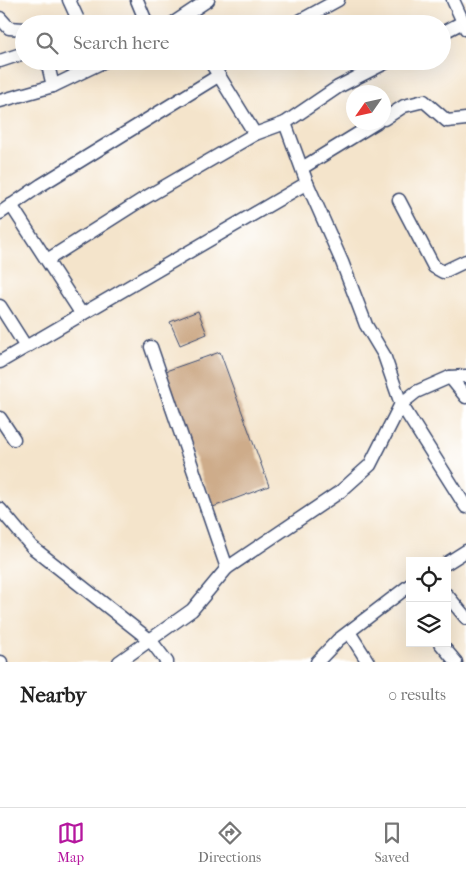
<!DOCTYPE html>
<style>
body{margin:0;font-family:"IM FELL French Canon",serif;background:#f2f2f2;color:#222}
.controls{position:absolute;right:15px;bottom:15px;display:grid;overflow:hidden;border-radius:0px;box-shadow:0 5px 20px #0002}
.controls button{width:45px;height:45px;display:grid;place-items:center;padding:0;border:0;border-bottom:1px solid #e0e0e0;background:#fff;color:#222;font:25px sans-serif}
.compass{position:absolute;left:346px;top:85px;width:45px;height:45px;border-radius:50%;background:#fff;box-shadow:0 5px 20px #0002;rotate:236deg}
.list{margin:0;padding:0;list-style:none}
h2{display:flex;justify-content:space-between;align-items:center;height:65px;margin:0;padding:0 20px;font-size:21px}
h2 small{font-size:16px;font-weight:400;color:#767676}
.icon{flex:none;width:28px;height:28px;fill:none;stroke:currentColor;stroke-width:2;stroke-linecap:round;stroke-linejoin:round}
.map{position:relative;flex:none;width:466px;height:662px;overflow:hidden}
.search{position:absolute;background:#fff;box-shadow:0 5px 20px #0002;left:15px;right:15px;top:15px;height:55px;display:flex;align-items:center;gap:12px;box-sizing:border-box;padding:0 18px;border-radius:28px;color:#767676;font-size:19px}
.sheet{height:145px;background:#fff}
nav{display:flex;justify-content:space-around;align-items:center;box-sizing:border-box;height:70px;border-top:1px solid #e0e0e0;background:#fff;font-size:14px;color:#767676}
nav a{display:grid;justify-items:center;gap:2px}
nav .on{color:#b5179e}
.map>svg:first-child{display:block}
.building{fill:#ceac8a}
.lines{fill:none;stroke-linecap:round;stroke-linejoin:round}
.street-casing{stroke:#3c4a6e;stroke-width:15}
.street{stroke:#fff;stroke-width:12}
</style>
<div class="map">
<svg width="466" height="662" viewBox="0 0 466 662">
<rect width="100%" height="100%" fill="#fff"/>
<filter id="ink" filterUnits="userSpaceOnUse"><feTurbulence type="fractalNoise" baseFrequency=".02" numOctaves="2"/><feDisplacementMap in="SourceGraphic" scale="10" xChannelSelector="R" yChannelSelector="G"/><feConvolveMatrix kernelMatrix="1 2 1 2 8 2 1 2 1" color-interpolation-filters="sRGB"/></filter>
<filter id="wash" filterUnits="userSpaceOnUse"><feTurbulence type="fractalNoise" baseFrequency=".0096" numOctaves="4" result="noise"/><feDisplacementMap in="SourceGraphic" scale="20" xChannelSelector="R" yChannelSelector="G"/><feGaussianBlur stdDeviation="1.12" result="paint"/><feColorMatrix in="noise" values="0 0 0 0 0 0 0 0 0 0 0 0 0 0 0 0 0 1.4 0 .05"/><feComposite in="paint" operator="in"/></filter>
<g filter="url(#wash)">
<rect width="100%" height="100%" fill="#f4e4cb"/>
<g id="blocks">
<g class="building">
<polygon points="198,311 207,334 180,345 170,322"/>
<polygon points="220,352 269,486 213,507 163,372"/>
</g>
</g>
</g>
<g filter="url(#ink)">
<use href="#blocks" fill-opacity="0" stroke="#3c4a6e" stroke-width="1"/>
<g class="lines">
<defs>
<g id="street">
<polyline points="69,0 80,24"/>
<polyline points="137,0 147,24"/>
<polyline points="453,0 463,22"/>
<polyline points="0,18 9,28 24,29"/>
<polyline points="172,24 208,0"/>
<polyline points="294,24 338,0"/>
<polyline points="442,33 463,22 466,29"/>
<polyline points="0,61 24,53"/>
<polyline points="47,61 53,86"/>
<polyline points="210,61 255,134"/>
<polyline points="0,101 53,86 105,61"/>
<polyline points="384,119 404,106 424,101 447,121 466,119"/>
<polyline points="285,123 307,183 342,262 366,325 384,355 401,404 466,507"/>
<polyline points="302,168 377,122"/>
<polyline points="399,200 434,267 443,272 466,261"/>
<polyline points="11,205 81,313"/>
<polyline points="0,213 41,185 218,76"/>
<polyline points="47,260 143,199 255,134 285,123 338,87 389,61"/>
<polyline points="0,306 26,347"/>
<polyline points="151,347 227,568"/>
<polyline points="0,362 307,183"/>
<polyline points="450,377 466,397"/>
<polyline points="0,418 14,439"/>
<polyline points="0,509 32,547 151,641 167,662"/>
<polyline points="447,563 466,551"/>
<polyline points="447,595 466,618"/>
<polyline points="349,632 368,662"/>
<polyline points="440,643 456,662"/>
<polyline points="0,662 1,662"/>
<polyline points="119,662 192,610 227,568 341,491 370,465 401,404 416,392 450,377 466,376"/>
<polyline points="317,662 338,640 410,585"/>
</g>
</defs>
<use href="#street" class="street-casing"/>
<use href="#street" class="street"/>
</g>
</g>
</svg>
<div class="controls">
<button><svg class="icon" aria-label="locate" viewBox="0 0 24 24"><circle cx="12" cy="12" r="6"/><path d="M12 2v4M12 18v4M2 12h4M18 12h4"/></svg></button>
<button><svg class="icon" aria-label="layers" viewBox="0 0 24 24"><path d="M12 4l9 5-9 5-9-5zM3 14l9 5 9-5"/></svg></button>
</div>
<svg class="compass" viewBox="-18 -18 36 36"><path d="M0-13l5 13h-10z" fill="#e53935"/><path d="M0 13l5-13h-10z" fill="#767676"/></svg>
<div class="search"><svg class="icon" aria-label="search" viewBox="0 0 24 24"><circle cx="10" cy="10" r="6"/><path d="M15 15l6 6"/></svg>Search here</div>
</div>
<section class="sheet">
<h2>Nearby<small>0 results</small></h2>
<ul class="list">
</ul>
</section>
<nav>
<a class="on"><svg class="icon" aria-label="map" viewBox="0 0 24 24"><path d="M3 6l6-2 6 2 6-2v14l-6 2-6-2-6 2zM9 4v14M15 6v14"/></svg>Map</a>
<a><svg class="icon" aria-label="directions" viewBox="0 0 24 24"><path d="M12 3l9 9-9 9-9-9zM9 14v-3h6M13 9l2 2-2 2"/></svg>Directions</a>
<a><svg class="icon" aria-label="saved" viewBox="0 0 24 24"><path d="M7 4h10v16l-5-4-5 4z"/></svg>Saved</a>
</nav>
